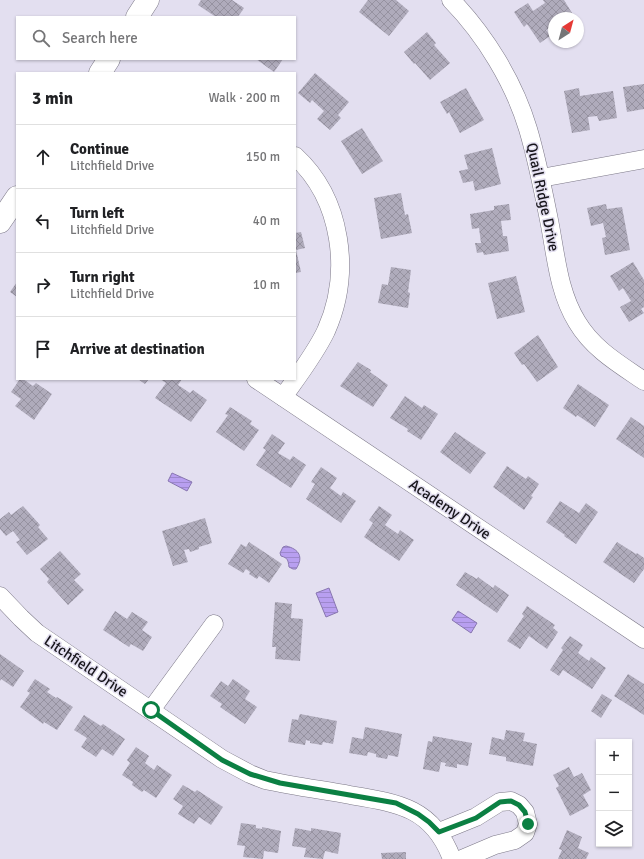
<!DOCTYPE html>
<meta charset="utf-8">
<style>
body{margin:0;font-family:Signika,sans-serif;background:#f2f2f2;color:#202124}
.controls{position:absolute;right:12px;bottom:12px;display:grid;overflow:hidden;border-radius:0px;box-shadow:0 1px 3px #0004}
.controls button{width:36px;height:36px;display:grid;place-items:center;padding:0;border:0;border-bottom:1px solid #e0e0e0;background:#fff;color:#202124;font:20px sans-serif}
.compass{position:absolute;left:548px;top:12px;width:36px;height:36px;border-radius:50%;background:#fff;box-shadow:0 1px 3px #0004;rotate:36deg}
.stop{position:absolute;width:12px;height:12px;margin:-9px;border:3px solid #0b8043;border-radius:50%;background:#fff}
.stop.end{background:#0b8043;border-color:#fff;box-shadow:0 1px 4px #0008}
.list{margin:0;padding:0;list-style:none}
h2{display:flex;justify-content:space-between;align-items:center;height:52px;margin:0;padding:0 16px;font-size:17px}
h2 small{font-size:13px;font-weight:400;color:#757577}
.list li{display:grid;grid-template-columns:26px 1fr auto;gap:12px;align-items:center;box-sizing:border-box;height:64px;padding:0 16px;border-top:1px solid #e0e0e0}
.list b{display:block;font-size:15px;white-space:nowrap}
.list p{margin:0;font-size:13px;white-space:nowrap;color:#757577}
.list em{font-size:13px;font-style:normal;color:#757577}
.icon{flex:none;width:22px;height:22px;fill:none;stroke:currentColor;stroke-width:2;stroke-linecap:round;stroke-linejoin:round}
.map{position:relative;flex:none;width:644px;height:859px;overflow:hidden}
.search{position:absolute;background:#fff;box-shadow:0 1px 3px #0004;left:16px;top:16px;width:280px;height:44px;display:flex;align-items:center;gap:10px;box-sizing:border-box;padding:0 14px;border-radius:0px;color:#757577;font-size:15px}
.panel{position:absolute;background:#fff;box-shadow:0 1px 3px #0004;left:16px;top:72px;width:280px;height:308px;border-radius:0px}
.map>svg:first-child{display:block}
.water{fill:url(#water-rules);stroke:#8876b0}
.building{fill:url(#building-cross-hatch)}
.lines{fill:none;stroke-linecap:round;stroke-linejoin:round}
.minor-casing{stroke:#7c7887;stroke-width:19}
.tertiary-casing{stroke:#7c7887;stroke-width:23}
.minor{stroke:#fff;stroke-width:18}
.tertiary{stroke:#fff;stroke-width:22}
.route{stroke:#0b8043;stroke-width:5}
.labels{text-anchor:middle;stroke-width:3;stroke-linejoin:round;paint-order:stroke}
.street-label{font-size:15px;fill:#17151b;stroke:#e3dff0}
</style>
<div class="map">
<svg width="644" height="859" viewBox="0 0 644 859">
<defs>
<pattern id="water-rules" width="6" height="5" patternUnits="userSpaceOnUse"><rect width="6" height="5" fill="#b89ff0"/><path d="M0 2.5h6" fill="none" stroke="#9d88cd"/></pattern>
<pattern id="building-cross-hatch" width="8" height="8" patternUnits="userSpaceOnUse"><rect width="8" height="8" fill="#afabbb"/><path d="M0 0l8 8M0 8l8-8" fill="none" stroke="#9692a0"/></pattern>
</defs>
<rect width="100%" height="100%" fill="#e3dff0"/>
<g class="water">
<polygon points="172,473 192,482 187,491 168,481"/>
<path d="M286,546C299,549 304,557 296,569H293L289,567C288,560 288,558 281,556L280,553L283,547Z"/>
<polygon points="329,588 338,612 326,617 316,593"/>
<polygon points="458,611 477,623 471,633 452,620"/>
</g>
<g class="building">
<polygon points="201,0 232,0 244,8 238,17 216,17 198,5"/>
<polygon points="368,0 396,0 409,11 389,36 359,12"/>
<polygon points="543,0 564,0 572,13 564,18 554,18 554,25 546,30 550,36 540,43 527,24 524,27 514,12 528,3 533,11 545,3"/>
<polygon points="427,32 436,43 434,45 450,63 430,80 415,63 414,64 404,52"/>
<polygon points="256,59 283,59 274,72"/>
<polygon points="315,73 349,102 338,115 341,118 330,130 317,119 324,111 312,100 310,103 298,93"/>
<polygon points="644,84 644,109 627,112 623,87"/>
<polygon points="466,88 484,120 460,133 449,112 447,114 440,102"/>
<polygon points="579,88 580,96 613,91 617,118 599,121 597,116 588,117 590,130 572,133 564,91"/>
<polygon points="362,128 383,161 362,174 341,141"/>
<polygon points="492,148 501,184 475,191 473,181 463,183 459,171 468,169 464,155"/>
<polygon points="401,193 405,215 408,214 412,233 381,239 374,198"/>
<polygon points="509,204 511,220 501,221 503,236 507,236 509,251 484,255 483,252 477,253 475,243 481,243 479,228 472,229 470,214 494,210 494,206"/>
<polygon points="606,204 607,209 622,207 630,250 605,255 602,238 606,237 603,223 591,226 587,208"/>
<polygon points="301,232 305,248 296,250 301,272 295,273 295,233"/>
<polygon points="633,262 644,280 644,307 641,309 644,313 629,322 620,307 631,301 623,288 619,291 610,276"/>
<polygon points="391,267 411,270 408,292 410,293 408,308 378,303 382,284 388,285"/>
<polygon points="516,276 525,312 497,319 488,283"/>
<polygon points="17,282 17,297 10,292"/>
<polygon points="538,335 558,367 537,382 524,364 522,365 514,353"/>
<polygon points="358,362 371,370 370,372 388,385 373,407 340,386"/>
<polygon points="20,379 23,379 33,386 36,383 52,394 34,420 15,406 21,399 11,392"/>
<polygon points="138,379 149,379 145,384"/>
<polygon points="160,379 182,379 178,385 190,393 193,390 207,400 191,422 155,398 166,383"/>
<polygon points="578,384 609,405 595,427 577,415 576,417 563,408"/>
<polygon points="405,396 422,408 424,405 438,414 421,440 407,431 408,429 390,418"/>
<polygon points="230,407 252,421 250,424 259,430 244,451 216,432 228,415 225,414"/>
<polygon points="631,417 644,426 644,458 616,439"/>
<polygon points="455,432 486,453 470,474 440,452"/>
<polygon points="272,434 285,443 278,453 290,460 293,456 306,465 291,488 256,465 266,450 263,448"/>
<polygon points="507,466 526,479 528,476 539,484 531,496 533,497 524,510 493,487"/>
<polygon points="321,467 337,478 330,488 341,496 343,492 356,501 341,523 306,499 315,484 311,482"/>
<polygon points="560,501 579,513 586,503 598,512 576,544 564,536 565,535 546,522"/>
<polygon points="23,506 40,525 38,527 48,539 27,555 16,542 20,540 13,531 6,536 0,529 0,519 9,512 11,515"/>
<polygon points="379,506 392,515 385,525 398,534 400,530 414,540 399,561 364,537 373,523 369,520"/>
<polygon points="205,518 212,543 199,547 199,549 190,552 189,549 184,550 188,562 173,566 162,531"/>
<polygon points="249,542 282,564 269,583 259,576 257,579 249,574 250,572 246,569 243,573 228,564 241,544 246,547"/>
<polygon points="617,542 636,554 637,553 644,558 644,569 634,583 603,562"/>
<polygon points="60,551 81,574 74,580 84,590 68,605 47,582 49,579 40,569"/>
<polygon points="465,572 477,579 478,577 493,588 495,585 509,595 497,613 456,585"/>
<polygon points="275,602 292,604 291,618 303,619 300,661 275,659 276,647 272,647"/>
<polygon points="527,606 555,625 553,628 558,632 547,649 529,636 520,649 507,641 524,616 522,614"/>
<polygon points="115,611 127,619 132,612 148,622 142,630 152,637 143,651 131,644 129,647 103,630"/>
<polygon points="570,636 583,645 578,653 589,661 591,657 606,668 592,689 563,670 559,676 550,670 563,650 561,648"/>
<polygon points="0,654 24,671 13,687 1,679 0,681"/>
<polygon points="628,674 644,684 644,715 614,696"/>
<polygon points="35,679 50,689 47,692 56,698 57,697 73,707 57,730 44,722 43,724 20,707 30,693 27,691"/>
<polygon points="233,679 250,691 245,699 257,707 245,724 220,707 222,704 210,696 221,681 228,686"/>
<polygon points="602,694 612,700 601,718 591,711"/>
<polygon points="300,714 337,721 333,744 323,742 322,745 310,743 310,741 306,740 305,745 288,742 292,719 298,720"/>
<polygon points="84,715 101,726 103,724 125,739 113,756 102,749 96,757 81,747 87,738 74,730"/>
<polygon points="365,727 402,734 398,757 388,755 387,759 376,757 376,754 368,752 367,756 349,753 352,737 363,739"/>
<polygon points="506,730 525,733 523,741 537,744 533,766 506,761 506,757 489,754 492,737 504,740"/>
<polygon points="433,736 472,743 468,766 457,764 457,768 445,766 446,763 441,762 439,772 423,769 428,741 432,742"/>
<polygon points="136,747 149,756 145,763 154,770 157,765 172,775 156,798 144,790 142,792 132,785 133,782 122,775 130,763 127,760"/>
<polygon points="569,767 574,777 582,773 591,790 583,795 589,806 570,816 556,788 559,786 553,775"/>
<polygon points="183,785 195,792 197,790 223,807 211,825 199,817 194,824 178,814 183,806 173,799"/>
<polygon points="241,823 256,825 256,828 262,829 262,827 281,831 278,853 264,851 263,859 243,857 245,846 237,845"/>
<polygon points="295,828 311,831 311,828 341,833 338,854 325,851 323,859 304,857 306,848 292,846"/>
<polygon points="567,830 582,837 578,848 589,853 586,859 558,859 562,850 559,849"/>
<polygon points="406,852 406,859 382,859 381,853"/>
</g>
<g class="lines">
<defs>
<g id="minor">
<path d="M451,0C485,35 514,82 528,129C537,159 543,190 549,220C556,255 558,291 577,322C593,349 619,364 644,381"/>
<polyline points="541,178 644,159"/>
<polyline points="256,379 644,639"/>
<path d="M283,397C298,376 315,354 326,331C352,273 342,199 295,156"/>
<path d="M0,596L21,618L37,633L222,759L250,774L265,780C293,786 322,790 350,795C399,803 433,808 452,859"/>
<polyline points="151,710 214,624"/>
<polyline points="439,832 476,817 500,802 511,801 519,805 525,812 528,824 525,833 515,840 495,845 462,859"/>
</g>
<g id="tertiary">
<polyline points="137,17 148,0"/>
<polyline points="100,73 109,59"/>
<polyline points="0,222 17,197"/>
</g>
</defs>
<use href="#minor" class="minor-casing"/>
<use href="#tertiary" class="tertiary-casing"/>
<use href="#minor" class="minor"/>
<use href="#tertiary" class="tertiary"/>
</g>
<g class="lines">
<polyline class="route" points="151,710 222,760 250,774 280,783 396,803 418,814 429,822 439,832 476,818 500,802 511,801 519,805 525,812 528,824"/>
</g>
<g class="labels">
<g class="street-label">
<text transform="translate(543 197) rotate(78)" y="5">Quail Ridge Drive</text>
<text transform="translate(450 509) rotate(34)" y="5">Academy Drive</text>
<text transform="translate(86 666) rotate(34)" y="5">Litchfield Drive</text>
</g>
</g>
</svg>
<div class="controls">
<button>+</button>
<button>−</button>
<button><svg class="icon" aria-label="layers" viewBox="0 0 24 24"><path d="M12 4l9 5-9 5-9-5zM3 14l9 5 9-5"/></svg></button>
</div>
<svg class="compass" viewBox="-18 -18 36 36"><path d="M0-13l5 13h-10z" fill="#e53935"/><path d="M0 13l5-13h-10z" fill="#757577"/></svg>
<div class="stop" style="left:151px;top:710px"></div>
<div class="stop end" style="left:528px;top:824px"></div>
<div class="search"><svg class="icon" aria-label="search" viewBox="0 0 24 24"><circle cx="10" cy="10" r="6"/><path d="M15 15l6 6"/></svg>Search here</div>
<section class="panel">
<h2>3 min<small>Walk · 200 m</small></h2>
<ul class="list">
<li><svg class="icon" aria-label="ahead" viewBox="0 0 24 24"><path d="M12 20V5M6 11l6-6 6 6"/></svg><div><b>Continue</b><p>Litchfield Drive</p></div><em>150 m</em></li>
<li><svg class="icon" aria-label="left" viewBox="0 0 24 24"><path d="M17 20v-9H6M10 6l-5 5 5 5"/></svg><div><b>Turn left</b><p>Litchfield Drive</p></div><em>40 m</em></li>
<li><svg class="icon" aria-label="right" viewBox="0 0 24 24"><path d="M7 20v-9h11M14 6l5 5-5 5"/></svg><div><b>Turn right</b><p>Litchfield Drive</p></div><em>10 m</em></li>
<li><svg class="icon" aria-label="arrive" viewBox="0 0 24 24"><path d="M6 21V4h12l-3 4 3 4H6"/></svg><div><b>Arrive at destination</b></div></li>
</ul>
</section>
</div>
